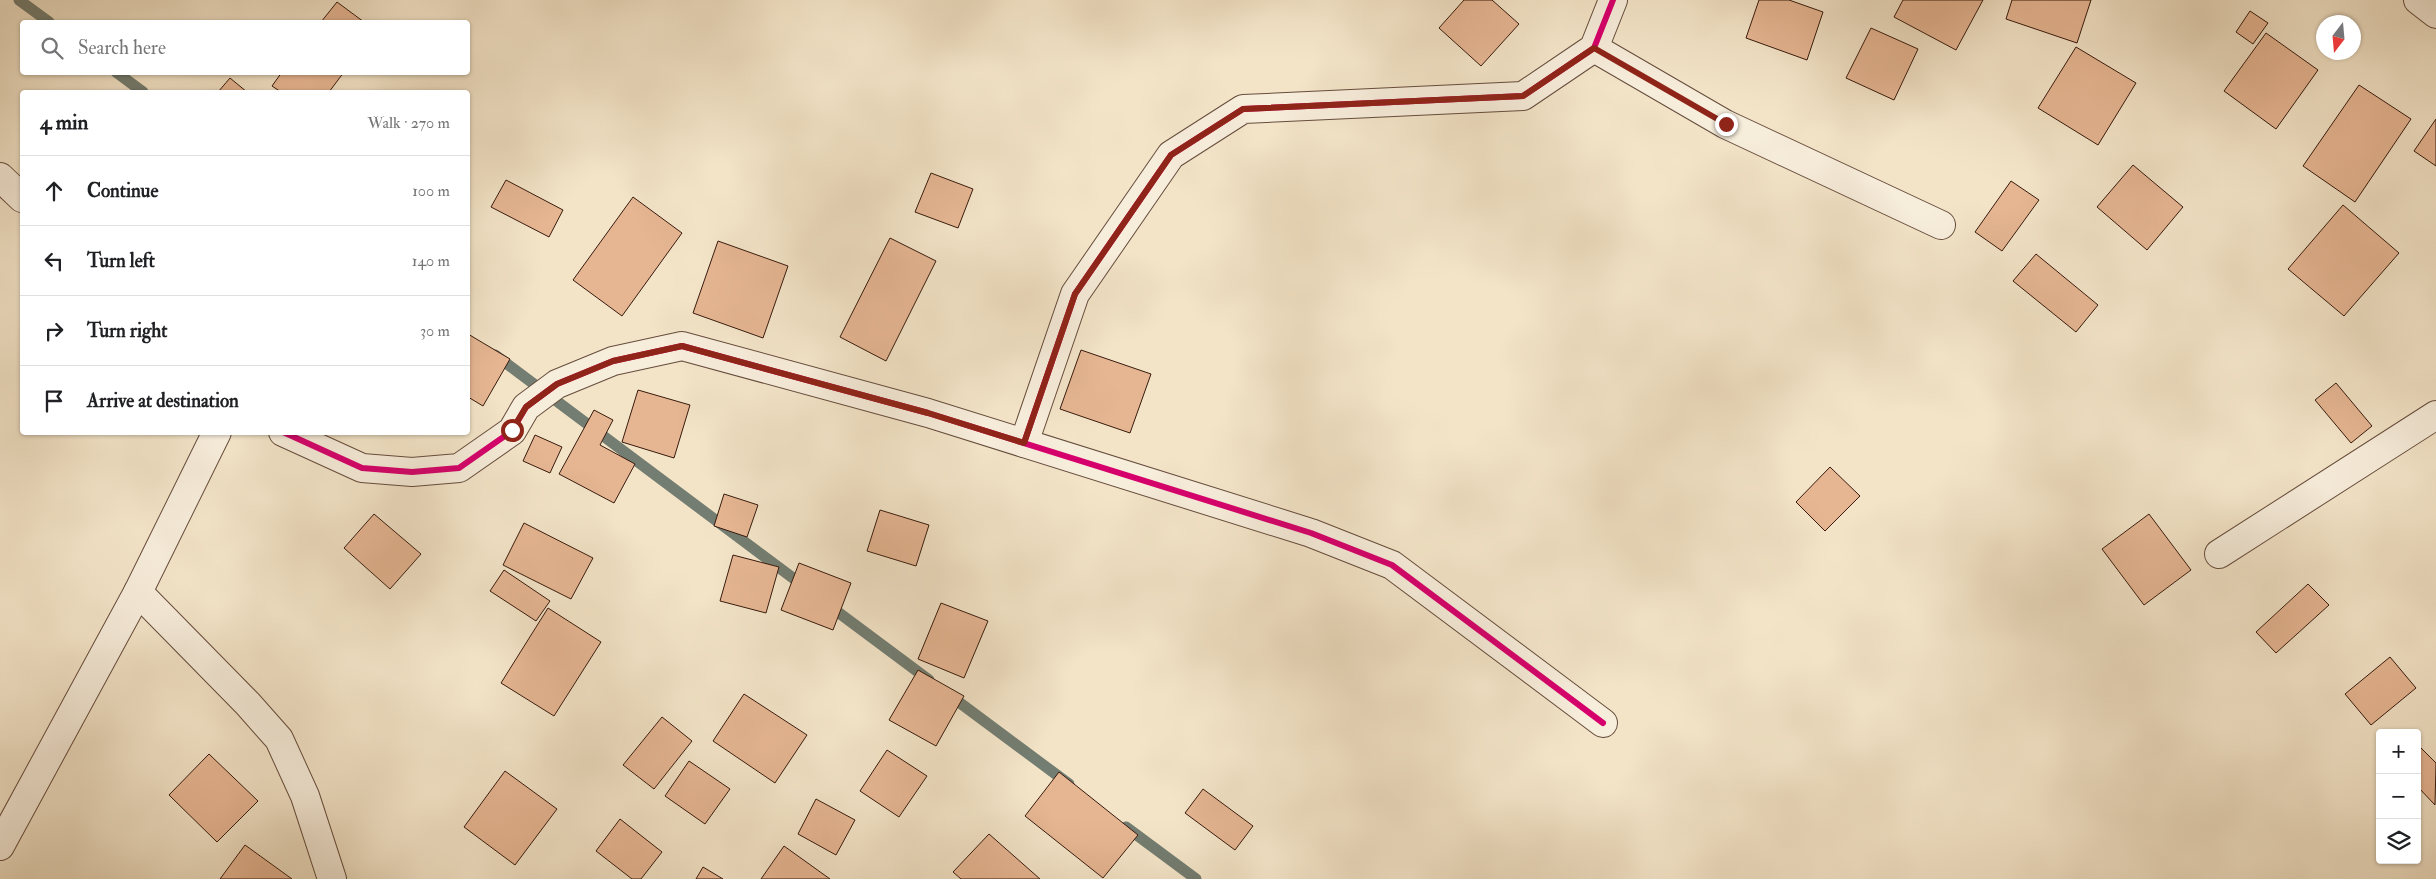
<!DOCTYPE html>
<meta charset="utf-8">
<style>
body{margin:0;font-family:"IM FELL Double Pica",serif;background:#f6f6f6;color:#202124}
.controls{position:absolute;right:15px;bottom:15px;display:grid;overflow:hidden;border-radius:5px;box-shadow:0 1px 4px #0004}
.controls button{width:45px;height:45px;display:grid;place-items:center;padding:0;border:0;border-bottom:1px solid #e0e0e0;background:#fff;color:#202124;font:25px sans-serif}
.compass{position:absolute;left:2316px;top:15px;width:45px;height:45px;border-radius:50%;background:#fff;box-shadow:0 1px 4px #0004;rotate:196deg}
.stop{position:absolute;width:15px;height:15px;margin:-11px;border:4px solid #8f2418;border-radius:50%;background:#fff}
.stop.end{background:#8f2418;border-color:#fff;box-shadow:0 1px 5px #0008}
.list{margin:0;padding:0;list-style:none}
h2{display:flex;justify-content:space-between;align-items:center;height:65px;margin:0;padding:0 20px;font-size:21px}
h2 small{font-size:16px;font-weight:400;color:#757577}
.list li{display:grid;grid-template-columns:32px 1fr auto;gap:15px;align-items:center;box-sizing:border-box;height:70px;padding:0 20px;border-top:1px solid #e0e0e0}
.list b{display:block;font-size:19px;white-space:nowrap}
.list em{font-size:16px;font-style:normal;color:#757577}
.icon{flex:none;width:28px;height:28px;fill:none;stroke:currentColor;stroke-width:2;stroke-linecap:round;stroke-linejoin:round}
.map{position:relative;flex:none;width:2436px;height:879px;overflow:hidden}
.search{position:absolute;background:#fff;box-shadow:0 1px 4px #0004;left:20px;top:20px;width:450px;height:55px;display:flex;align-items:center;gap:12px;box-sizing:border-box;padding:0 18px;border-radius:5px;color:#757577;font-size:19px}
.panel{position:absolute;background:#fff;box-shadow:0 1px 4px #0004;left:20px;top:90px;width:450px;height:345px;border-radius:5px}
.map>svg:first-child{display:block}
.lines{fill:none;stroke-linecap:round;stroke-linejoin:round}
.stream{stroke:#737d71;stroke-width:11}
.building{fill:#e6b693;stroke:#371a0d}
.minor-casing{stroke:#664c3c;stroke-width:30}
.minor{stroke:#f7eddb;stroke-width:28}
.cycleway-casing{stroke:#f7eddb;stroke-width:9}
.cycleway{stroke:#d6006c;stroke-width:6}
.route{stroke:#8f2418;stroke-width:6}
</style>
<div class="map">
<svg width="2436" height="879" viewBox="0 0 2436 879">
<rect width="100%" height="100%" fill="#f3e4c8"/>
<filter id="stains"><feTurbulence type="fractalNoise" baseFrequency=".004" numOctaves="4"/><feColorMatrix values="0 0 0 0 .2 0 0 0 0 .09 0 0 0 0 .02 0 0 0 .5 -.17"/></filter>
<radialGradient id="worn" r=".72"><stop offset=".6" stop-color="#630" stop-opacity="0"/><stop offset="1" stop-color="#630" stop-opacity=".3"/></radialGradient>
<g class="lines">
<g class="stream">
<polyline points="19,0 49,22"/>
<polyline points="116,72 143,92"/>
<polyline points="495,355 805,587"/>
<polyline points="827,604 929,680"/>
<polyline points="948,694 1069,784"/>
<polyline points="1126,827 1196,879"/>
</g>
</g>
<g class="building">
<polygon points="1464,0 1492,0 1519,24 1481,66 1439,28"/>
<polygon points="1759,0 1789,0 1823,12 1807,60 1746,38"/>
<polygon points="1903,0 1983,0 1956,50 1894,17"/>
<polygon points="2012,0 2091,0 2077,43 2006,19"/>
<polygon points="337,2 364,22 321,22"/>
<polygon points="2250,11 2268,23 2253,44 2236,32"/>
<polygon points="1871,28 1918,49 1894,100 1846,78"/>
<polygon points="2266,33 2318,70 2276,129 2224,91"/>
<polygon points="2076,47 2136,83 2098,145 2038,108"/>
<polygon points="282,72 344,72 329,92 281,92 272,86"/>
<polygon points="230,78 247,92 218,92"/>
<polygon points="2359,85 2411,119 2355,202 2303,166"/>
<polygon points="2436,119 2436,166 2414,151"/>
<polygon points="2133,165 2183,207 2147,250 2097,207"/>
<polygon points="931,173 973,189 958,228 915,212"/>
<polygon points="506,180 563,210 549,237 491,207"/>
<polygon points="2011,181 2039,200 2002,251 1975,232"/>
<polygon points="633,197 682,233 622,316 573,280"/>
<polygon points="2343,205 2399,253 2344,316 2288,269"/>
<polygon points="890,238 936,261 886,361 840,337"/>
<polygon points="718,241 788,266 763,338 693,313"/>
<polygon points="2036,254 2098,305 2076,332 2013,281"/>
<polygon points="468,334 510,359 483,406 468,397"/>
<polygon points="1081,350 1151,374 1130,433 1060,409"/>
<polygon points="2336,383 2372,426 2351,443 2315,400"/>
<polygon points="638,390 690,405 674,458 622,442"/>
<polygon points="594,410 613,420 600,445 635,464 614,503 559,474"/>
<polygon points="535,435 562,447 550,473 523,461"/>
<polygon points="1830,467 1860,496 1825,531 1796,502"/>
<polygon points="724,494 758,505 747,537 714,526"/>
<polygon points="880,510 929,525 916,566 867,551"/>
<polygon points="374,514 421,554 390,589 344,548"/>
<polygon points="2149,514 2191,570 2144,605 2102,549"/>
<polygon points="524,523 593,558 571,599 503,565"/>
<polygon points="733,555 779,567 766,613 720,601"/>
<polygon points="799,563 851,583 833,630 781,610"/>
<polygon points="504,570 550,601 536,621 490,591"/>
<polygon points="2308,584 2329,605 2276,653 2256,632"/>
<polygon points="941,603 988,621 964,678 918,659"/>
<polygon points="548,608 601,642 554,716 501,683"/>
<polygon points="2390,657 2416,688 2371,725 2345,694"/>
<polygon points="918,670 964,696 936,746 889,720"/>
<polygon points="744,694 807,735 775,783 713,741"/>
<polygon points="662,717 692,741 654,789 623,765"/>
<polygon points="2417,744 2436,763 2435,805 2417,786"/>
<polygon points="887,750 927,776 899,817 860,791"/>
<polygon points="209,754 258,801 217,842 169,795"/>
<polygon points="689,761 730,789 705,824 665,796"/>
<polygon points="505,771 557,809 515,865 464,827"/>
<polygon points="1059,772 1138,835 1103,878 1025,816"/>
<polygon points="1203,789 1253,826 1235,850 1185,813"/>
<polygon points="816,799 855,820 836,855 798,834"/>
<polygon points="620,819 662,852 641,879 632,879 596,851"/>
<polygon points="989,834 1040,879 961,879 953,872"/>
<polygon points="245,845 292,879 220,879"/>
<polygon points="784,846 830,879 761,879"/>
<polygon points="703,867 723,879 696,879"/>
</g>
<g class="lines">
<defs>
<g id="minor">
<polyline points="2418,0 2436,14"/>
<polyline points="1594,48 1725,124 1941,225"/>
<polyline points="0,177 22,198"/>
<polyline points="283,432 362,468 412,472 459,468 512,431 526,407 557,384 613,361 682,346 928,413 1311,533 1392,565 1603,723"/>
<polyline points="1024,443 1075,294 1171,155 1243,109 1523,96 1594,48 1613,0"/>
<polyline points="2219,554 2436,415"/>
<polyline points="138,592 248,704 279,739 305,796 332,879"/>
<polyline points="0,846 138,592 217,432"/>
</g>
</defs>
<use href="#minor" class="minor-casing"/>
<use href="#minor" class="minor"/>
<defs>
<g id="cycleway">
<polyline points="283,432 362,468 412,472 459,468 512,431 526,407 557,384 613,361 682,346 928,413 1311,533 1392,565 1603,723"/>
<polyline points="1024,443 1075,294 1171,155 1243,109 1523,96 1594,48 1613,0"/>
</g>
</defs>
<use href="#cycleway" class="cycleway-casing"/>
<use href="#cycleway" class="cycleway"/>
</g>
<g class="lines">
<polyline class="route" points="512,430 526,407 557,384 613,361 682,346 928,413 1024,443 1075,294 1171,155 1243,109 1523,96 1594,48 1726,124"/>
</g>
<rect width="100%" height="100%" filter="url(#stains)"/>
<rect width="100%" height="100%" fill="url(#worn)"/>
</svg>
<div class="controls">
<button>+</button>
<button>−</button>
<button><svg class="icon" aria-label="layers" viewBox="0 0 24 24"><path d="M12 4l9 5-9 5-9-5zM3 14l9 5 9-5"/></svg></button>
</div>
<svg class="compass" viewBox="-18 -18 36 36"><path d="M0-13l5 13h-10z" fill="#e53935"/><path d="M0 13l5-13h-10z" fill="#757577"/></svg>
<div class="stop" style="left:512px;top:430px"></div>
<div class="stop end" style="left:1726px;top:124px"></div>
<div class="search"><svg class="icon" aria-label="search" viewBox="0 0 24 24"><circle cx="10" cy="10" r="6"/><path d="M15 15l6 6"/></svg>Search here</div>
<section class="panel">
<h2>4 min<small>Walk · 270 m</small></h2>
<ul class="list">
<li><svg class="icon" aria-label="ahead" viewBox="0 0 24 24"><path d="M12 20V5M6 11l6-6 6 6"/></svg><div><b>Continue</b></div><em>100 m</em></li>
<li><svg class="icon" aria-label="left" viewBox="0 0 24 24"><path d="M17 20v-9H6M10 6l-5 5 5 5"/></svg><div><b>Turn left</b></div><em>140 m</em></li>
<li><svg class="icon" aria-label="right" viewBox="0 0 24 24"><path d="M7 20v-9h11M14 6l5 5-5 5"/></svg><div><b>Turn right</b></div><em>30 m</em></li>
<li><svg class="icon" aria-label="arrive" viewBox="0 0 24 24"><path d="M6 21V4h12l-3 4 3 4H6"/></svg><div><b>Arrive at destination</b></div></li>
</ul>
</section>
</div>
